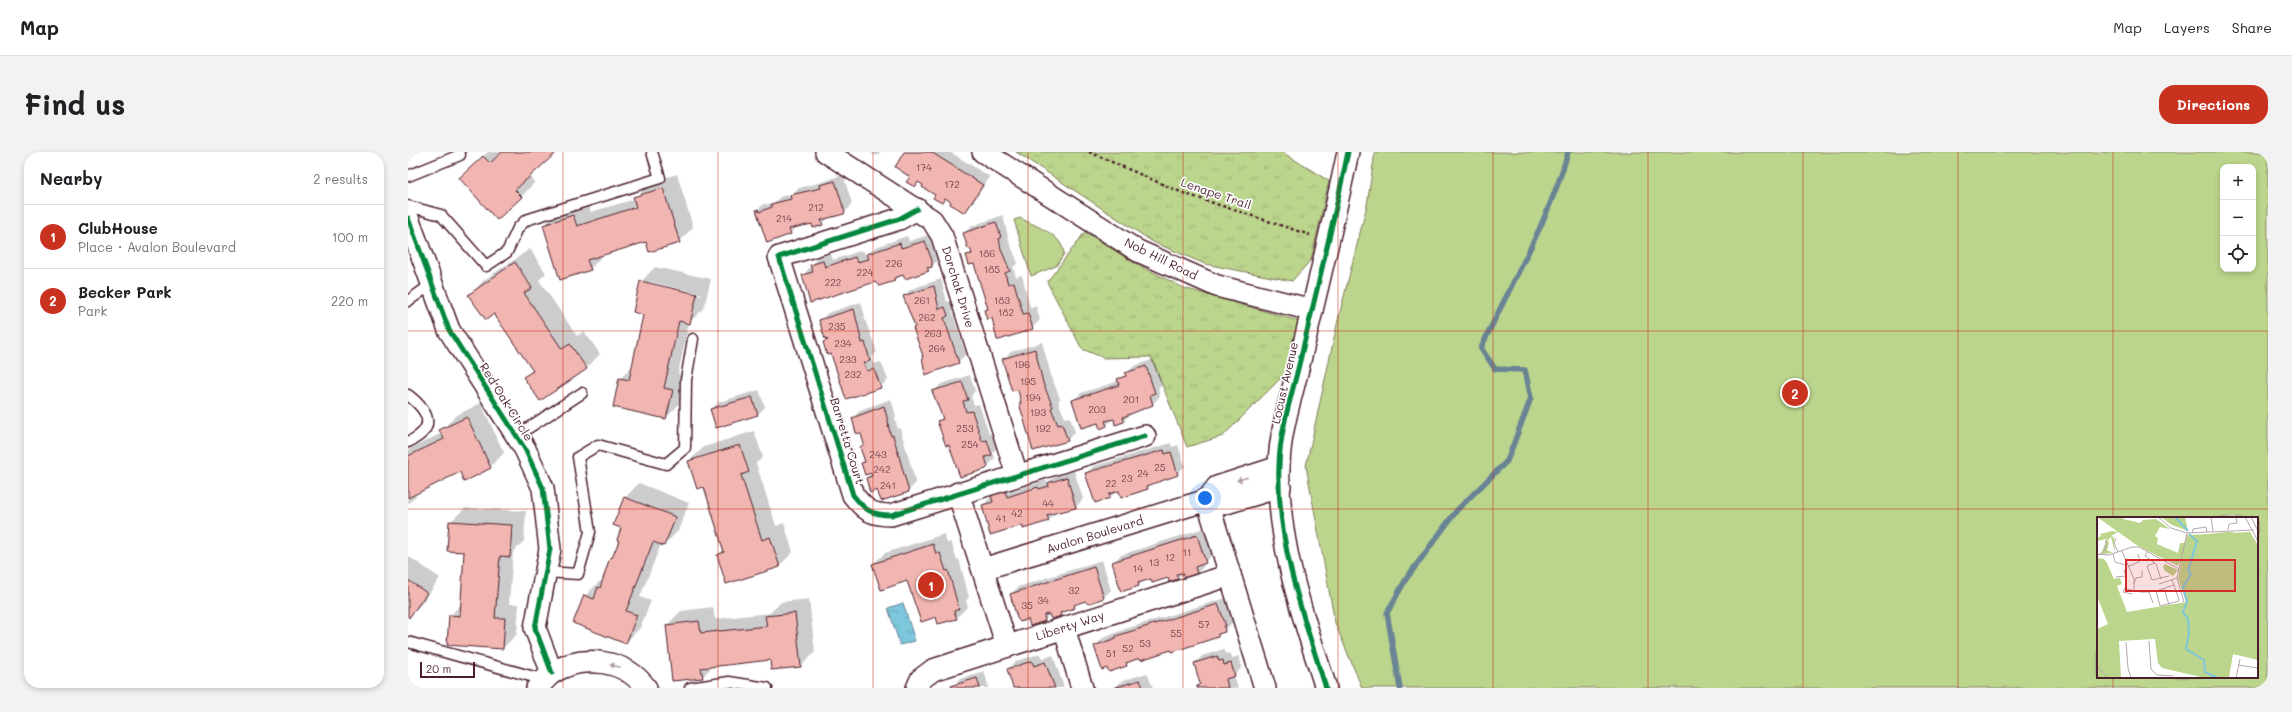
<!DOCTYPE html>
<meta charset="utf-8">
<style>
body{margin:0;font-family:Mali,sans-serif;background:#f2f2f2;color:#202124}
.controls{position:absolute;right:12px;top:12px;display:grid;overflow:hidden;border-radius:8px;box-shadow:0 2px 6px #0003}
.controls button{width:36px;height:36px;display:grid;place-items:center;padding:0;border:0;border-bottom:1px solid #e0e0e0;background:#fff;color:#202124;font:20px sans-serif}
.scale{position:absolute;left:12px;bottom:10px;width:55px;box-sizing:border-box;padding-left:4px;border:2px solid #4a1f2b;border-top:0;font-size:11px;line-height:14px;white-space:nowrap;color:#4a1f2b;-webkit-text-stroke:3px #fff;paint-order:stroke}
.you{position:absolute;left:797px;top:346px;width:14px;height:14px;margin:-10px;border:3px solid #fff;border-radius:50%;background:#1a73e8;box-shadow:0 0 0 6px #1a73e833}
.badge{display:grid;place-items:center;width:26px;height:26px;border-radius:50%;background:#c8321e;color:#fff;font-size:13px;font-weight:700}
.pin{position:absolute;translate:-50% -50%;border:2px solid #fff;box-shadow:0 1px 4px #0006}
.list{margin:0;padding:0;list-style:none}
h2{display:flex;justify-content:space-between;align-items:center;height:52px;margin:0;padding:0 16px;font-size:17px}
h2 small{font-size:13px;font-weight:400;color:#757577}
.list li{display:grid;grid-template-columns:26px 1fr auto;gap:12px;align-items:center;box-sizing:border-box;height:64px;padding:0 16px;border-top:1px solid #e0e0e0}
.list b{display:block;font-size:15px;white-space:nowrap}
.list p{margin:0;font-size:13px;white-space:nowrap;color:#757577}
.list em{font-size:13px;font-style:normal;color:#757577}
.icon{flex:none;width:22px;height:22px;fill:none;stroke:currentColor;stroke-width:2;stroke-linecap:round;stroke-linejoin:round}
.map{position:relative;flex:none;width:1860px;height:536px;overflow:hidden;border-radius:16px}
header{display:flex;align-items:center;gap:24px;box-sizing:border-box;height:56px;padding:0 20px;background:#fff;border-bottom:1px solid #e0e0e0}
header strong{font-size:19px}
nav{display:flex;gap:22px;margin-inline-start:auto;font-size:14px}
.intro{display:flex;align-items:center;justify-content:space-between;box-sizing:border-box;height:96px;padding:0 24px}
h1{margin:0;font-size:28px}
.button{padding:10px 18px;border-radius:16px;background:#c8321e;color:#fff;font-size:14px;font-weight:700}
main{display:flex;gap:24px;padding:0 24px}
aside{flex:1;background:#fff;border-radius:16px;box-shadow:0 2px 6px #0003}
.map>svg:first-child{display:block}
.grass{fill:url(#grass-tufts);stroke:#827a5c}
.green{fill:#bbd58c;stroke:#827a5c;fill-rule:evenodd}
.water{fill:url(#water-ripples);stroke:#688495}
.shadow{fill:#0003;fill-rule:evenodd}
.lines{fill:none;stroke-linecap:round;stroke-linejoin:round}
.stream{stroke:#688495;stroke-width:5.5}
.building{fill:#f1b6b1;stroke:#4a1f2b}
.lane-casing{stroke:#4a1f2b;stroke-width:13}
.street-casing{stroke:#4a1f2b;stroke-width:24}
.path{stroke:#4a1f2b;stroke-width:2.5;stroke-dasharray:3 3;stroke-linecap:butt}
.lane{stroke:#fff;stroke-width:10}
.street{stroke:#fff;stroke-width:21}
.cycleway-casing{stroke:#fff;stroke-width:8}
.cycleway{stroke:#00873e;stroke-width:5}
.oneway{fill:#ae9aa0}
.grid{fill:none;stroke:#c8321e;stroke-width:1;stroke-opacity:0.55}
.labels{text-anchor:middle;stroke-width:3.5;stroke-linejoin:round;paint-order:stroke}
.number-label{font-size:10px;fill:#74454c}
.street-label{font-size:12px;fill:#4a1f2b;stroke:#fff}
.inset-river{fill:none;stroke:#7cc7dc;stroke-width:2}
.inset-road{fill:none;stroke:#b7a5aa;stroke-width:1}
.view{fill:#d62828;fill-opacity:0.15;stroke:#d62828;stroke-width:2}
.inset-edge{fill:none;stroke:#4a1f2b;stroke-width:2}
</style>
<header>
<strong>Map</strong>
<nav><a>Map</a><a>Layers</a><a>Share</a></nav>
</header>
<div class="intro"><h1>Find us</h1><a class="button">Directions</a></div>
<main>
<aside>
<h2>Nearby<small>2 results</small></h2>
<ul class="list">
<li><span class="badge">1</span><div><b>ClubHouse</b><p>Place · Avalon Boulevard</p></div><em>100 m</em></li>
<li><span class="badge">2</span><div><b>Becker Park</b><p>Park</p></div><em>220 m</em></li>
</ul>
</aside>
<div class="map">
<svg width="1860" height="536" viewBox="0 0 1860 536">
<defs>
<pattern id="grass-tufts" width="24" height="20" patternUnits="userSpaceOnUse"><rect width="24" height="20" fill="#bbd58c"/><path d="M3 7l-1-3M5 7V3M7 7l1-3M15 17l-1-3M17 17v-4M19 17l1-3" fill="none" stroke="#a2b679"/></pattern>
<pattern id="water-ripples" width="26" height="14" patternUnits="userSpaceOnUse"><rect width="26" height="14" fill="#7cc7dc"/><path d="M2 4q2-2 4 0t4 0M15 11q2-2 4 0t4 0" fill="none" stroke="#6daabd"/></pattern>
</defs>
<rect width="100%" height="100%" fill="#fff"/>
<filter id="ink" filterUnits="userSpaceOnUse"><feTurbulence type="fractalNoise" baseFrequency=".025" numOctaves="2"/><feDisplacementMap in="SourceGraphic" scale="8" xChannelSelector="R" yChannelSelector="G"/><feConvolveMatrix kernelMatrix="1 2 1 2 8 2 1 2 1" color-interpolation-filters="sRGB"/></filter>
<g filter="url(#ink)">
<g class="grass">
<polygon points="608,0 874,0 921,29 903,108 884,129 797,112 745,90"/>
<polygon points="677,80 725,110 776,136 891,169 879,220 815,284 779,295 743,205 696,206 674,197 639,130"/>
</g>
<g class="green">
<path d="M967,0H1860V536H954L927,471L898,314L930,168L959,53ZM1815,15H1845V117H1815ZM1690,366H1849V525H1690Z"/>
<path d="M612,66C627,74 655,82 656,102L648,114L623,124L606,68Z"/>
</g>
<polygon class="water" points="495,451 507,489 492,493 480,456"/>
<g class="shadow">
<polygon points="80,0 148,0 122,24 127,30 113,45 67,12"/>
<polygon points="462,0 473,0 468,4"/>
<polygon points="497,0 542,0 582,25 564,52 557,60 538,46 533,50 529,43 511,29 507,34"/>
<polygon points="269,22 285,75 271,90 238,89 196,102 182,117 136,73 150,59 180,50 183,60 227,47 241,31"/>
<polygon points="435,22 444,52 435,62 422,65 414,72 405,71 389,74 382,81 360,90 349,58 357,51 358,53 367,50 372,45 386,41 391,36 418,29"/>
<polygon points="595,63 601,89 610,111 605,115 608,125 614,123 622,155 628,154 632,168 624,176 585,164 577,158 580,155 566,111 560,104 564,99 556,81 564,74"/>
<polygon points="524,82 531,107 520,118 496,122 486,128 395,123 411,105 423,102 425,108 455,98 457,103 468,95 499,84 501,89"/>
<polygon points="122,97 138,121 131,128 169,184 176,179 192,202 178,217 117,225 125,217 86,160 62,143 76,128"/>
<path d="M247,115L303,127L296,156L281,171L270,222L279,224L272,251L258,266L212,227L225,213L237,162L233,130ZM242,130L294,142L293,144L242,132Z"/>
<polygon points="533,127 539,150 545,148 547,156 544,159 558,202 550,210 516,203 508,174 496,144 503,137"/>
<polygon points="453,150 457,164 456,165 469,200 464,205 466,212 473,210 480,228 472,235 424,201 416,190 419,187 412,168 420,161"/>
<polygon points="634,190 643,223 652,247 650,249 657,266 662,265 667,280 659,288 612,251 614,249 611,237 595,207 603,200"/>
<polygon points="746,207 754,233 750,237 752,244 745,252 723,261 716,269 708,271 706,266 698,274 690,270 665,249 673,241 711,229 726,214"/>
<polygon points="562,223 567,239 563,244 566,253 571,252 581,282 586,281 591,294 585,300 587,306 578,316 542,292 531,269 535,265 525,240 533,232"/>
<polygon points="351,238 357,255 349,263 303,257 311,250"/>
<polygon points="483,247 488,264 487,266 490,277 492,276 508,331 500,339 470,337 459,326 466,319 454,311 458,308 457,292 445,266 452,258"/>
<polygon points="73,251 96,301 82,315 53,319 7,342 8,344 0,352 0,298 34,281 33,279 47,264"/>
<polygon points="346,279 355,305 348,311 368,374 376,371 385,400 371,414 310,403 316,397 296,334 281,309 296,295"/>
<polygon points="763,291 764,295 770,293 777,314 769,322 745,330 739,336 711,338 702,345 678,321 686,314"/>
<polygon points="666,318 675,347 668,355 648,360 640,368 615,372 575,353 592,336 604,332 606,338 638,328 639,330 649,324"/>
<polygon points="231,331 281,351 270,379 256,393 253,392 232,445 243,449 232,476 218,490 177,444 192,429 195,431 202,406 208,401 213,388 217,346"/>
<polygon points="57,356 118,359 116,389 105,400 101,452 111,452 109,482 95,496 42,464 53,452 57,399 42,370"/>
<polygon points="796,376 805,403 795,411 796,414 789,421 775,421 769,427 760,425 744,426 736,428 731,433 705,410 713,403"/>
<polygon points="536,382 539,391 543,390 549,408 551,407 561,445 558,449 560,454 548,466 528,464 500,427 465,412 477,401"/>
<polygon points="0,404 32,426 15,450 1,465"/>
<polygon points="694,408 703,438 696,445 670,451 652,463 642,462 637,468 621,466 603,442 610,435"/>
<polygon points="818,446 825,465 824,471 810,484 733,504 724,507 718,513 687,494 695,486 717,477"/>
<polygon points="401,447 407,500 393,514 364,517 363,507 305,514 294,525 259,473 273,459 305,455 307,467 362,461 373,450"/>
<polygon points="816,497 818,502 823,501 824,506 831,504 834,515 826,524 830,536 791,536 792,531 787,511 794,504"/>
<polygon points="632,502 634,507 645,503 656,536 607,536 600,517 608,509"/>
<polygon points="576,519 581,536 542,536 552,527"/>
<polygon points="739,521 745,536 706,536 714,529"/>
</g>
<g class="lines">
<path class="stream" d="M992,536L979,461L998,427L1049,358L1099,309L1123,246L1117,218L1087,217L1073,196C1103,131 1141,69 1160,0"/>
</g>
<g class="building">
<polygon points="94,0 149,0 107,38 114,45 89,68 51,26 75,4 82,11"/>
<polygon points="496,0 523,0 575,33 557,61 542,52 543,50 537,46 534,51 525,46 527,43 514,35 515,33 510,30 507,35 498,30 502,25 487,15"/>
<polygon points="427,29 437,61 436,62 413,68 415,73 405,76 404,72 381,77 383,82 359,91 348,58 350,57 351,60 364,55 363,52 383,47 382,43 413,36 412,33"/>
<polygon points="255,36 272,91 241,100 238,90 179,108 183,118 152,128 135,73 165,63 169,74 228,55 225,45"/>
<polygon points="588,70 593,85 591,86 593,97 602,119 597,121 600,132 606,130 615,162 620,161 625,177 591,188 589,188 584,166 579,168 576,158 580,157 566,112 561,113 558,103 564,102 562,96 560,97 555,81"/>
<polygon points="517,89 524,109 524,115 519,116 521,119 497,127 495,123 486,126 487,129 471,134 467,130 402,151 394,123 405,120 402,113 415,109 417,115 447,105 449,110 461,107 459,102 492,91 493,96"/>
<polygon points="107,110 124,136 116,141 154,197 162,192 179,217 132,249 115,225 125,219 86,162 78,168 60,143"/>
<polygon points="232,129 289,142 282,172 271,169 256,236 265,238 258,267 205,255 211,226 221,228 235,163 225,160"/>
<polygon points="526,134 531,157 537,155 540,164 536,166 551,211 517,223 514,204 515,204 505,176 507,175 495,144"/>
<polygon points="446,157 454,191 457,190 462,209 456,211 459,219 466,217 473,236 438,247 423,202 419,203 415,190 420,188 417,187 411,168"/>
<polygon points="627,197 635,231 645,255 643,256 650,273 654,272 660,289 625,299 611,251 613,251 610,238 604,239 594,207"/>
<polygon points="738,214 747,241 742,243 745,253 715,265 716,270 707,273 706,267 697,269 699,274 692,277 690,271 673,276 664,248 711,233 709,227 718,224 717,221"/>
<polygon points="554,230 560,248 555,249 558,260 564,259 574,289 579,288 584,303 577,305 580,315 578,317 552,325 541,293 538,294 529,269 535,267 524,239"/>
<polygon points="344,245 350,263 308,276 302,257"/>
<polygon points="476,254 481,273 480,273 483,284 485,283 501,340 473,349 469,338 462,341 458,326 464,324 463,321 457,323 453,311 457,310 452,295 456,292 453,282 448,281 444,266"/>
<polygon points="59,265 83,316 56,330 52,320 0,346 0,304 36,287 31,278"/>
<polygon points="332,293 341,320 333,323 354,388 362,385 372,415 318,432 309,403 316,400 296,335 289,337 280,309"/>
<polygon points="756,298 757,302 763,300 770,323 739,334 740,337 713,346 711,339 701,342 702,346 687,351 677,321"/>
<polygon points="659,325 668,356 639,363 641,369 615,377 615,373 582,383 574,353 585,350 583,343 597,339 599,345 630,335 631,337 641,334 640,331"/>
<polygon points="216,345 268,365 256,394 245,390 218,459 229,463 218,492 165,471 176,443 186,447 190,435 192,436 202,405 204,406 211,389 209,388 213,376 205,373"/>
<polygon points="41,369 104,373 102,405 92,404 87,466 97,466 95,497 39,493 41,463 52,464 56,400 39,399"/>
<polygon points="789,383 798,411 787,415 789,422 776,426 774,421 768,422 770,427 761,430 760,426 744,431 743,427 730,431 731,434 713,440 704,410"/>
<polygon points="525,392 528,402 532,401 538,419 540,418 551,457 546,459 549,467 530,472 528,465 513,470 499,429 473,438 464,412"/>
<polygon points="686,415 696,446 680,452 677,449 666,453 667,456 652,461 653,464 643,467 641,462 636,463 637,469 622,474 620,467 612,470 609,466 602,442"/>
<polygon points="0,428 19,441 1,466 0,465"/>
<polygon points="810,452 818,474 816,474 817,480 810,482 810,485 764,500 763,498 733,508 732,506 718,511 719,514 701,520 699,516 694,518 686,494 708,486 708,484"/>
<polygon points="387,461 393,515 363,518 362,508 293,516 295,526 264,529 258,473 291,469 293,481 359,474 357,464"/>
<polygon points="809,504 811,509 815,508 816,513 823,511 827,524 818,527 820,536 789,536 789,534 792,532 786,511"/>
<polygon points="624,509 626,514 637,510 647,536 605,536 599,517"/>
<polygon points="569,526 572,536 544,536 543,534"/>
<polygon points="732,528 735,536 705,536"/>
</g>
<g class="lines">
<defs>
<g id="lane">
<polyline points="0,24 52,3"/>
<polyline points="0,54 33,63 78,114 99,100 110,76 118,68 252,26 244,0"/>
<polyline points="0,149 24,132"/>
<path d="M0,243C22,260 29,277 0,290"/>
<polyline points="108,284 174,241"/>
<polyline points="138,420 170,422 182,380 170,305 190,293 258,312 277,296 278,228 285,187"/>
<polyline points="0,490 137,528"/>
<polyline points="282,536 321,530 359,536"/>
</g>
<g id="street">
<polyline points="418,0 524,68 534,84 609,323"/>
<polyline points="575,0 730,99 809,134 904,158"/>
<path d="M509,57L491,67L371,105L445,343C457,358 463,363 483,363L737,284"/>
<polyline points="0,66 41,178 117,297 135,336 142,397 127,476 144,521"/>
<polyline points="550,341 599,494"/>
<polyline points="799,348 857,536"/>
<polyline points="799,348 809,335 871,315"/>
<polyline points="575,417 799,348 815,352 872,335"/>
<polyline points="656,476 674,536"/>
<path d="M129,536C134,531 139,525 144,521C174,502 217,507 238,536"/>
<polyline points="509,536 513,527 525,518 822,423"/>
<path d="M918,536C895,465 868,388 871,313C872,275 886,237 894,200C910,134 926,67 940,0"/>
</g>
</defs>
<use href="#lane" class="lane-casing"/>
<use href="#street" class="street-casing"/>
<polyline class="path" points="681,0 775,41 902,83"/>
<use href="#lane" class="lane"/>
<use href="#street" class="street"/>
<defs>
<g id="cycleway">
<path d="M509,57L491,67L371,105L445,343C457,358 463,363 483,363L737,284"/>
<polyline points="0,66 41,178 117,297 135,336 142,397 127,476 144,521"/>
<path d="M918,536C895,465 868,388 871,313C872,275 886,237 894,200C910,134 926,67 940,0"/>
</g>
</defs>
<use href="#cycleway" class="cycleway-casing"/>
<use href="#cycleway" class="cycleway"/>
</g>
<defs><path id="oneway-solid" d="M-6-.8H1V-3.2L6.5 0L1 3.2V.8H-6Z"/></defs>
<g class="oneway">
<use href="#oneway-solid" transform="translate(834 327) rotate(163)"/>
<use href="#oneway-solid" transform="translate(207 514) rotate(-165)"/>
</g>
</g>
<path class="grid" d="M155,0V536M310,0V536M465,0V536M620,0V536M775,0V536M930,0V536M1085,0V536M1240,0V536M1395,0V536M1550,0V536M1705,0V366M0,179H1860M0,357H1860M1705,525V536"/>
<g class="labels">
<g class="number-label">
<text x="516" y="19">174</text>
<text x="544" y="36">172</text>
<text x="408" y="59">212</text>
<text x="376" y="70">214</text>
<text x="579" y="105">186</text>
<text x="486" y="115">226</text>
<text x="584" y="121">185</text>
<text x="457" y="124">224</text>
<text x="425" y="134">222</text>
<text x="514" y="152">261</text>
<text x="594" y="152">183</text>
<text x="598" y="164">182</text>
<text x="519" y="169">262</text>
<text x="429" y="178">235</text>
<text x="525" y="185">263</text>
<text x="435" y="195">234</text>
<text x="529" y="200">264</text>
<text x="440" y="211">233</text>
<text x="614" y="216">196</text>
<text x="445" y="226">232</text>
<text x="620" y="233">195</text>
<text x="625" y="249">194</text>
<text x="723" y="251">201</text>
<text x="689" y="261">203</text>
<text x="630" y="264">193</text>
<text x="557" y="280">253</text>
<text x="635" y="280">192</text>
<text x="562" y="296">254</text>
<text x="470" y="306">243</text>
<text x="752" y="319">25</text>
<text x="474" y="321">242</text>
<text x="735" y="325">24</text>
<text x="719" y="330">23</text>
<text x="703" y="335">22</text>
<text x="480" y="337">241</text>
<text x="640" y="355">44</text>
<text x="609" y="365">42</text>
<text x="593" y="370">41</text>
<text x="779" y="404">11</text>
<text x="762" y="409">12</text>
<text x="746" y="414">13</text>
<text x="730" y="420">14</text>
<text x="666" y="442">32</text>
<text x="635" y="452">34</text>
<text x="619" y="457">35</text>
<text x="796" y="476">57</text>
<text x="768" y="485">55</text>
<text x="737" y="495">53</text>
<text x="720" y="500">52</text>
<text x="703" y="505">51</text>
</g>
<g class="street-label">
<text transform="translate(808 42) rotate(19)" y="4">Lenape Trail</text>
<text transform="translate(753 107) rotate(26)" y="4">Nob Hill Road</text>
<text transform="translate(550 135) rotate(73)" y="4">Dorchak Drive</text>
<text transform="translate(877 231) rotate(-77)" y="4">Locust Avenue</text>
<text transform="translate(98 250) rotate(58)" y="4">Red Oak Circle</text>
<text transform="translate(439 289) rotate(73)" y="4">Barretta Court</text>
<text transform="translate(687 383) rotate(-17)" y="4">Avalon Boulevard</text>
<text transform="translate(662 474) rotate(-18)" y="4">Liberty Way</text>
</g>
</g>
<g transform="translate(1689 365)">
<rect width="161" height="161" fill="#fff"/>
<path d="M0,0H12L83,44L81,49L41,29ZM68,47L81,53L76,59L68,54L66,50Z" fill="#bbd58c"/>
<path d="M12,0H27L26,2L43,6L46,3L59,2L73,12L63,10L58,19L61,21L60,27L81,36L83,26H88L90,18L153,15L161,29L84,45ZM88,0L91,14L75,8L65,1ZM15,14L21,15L14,19L17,20L18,36L14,20L11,23L12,27L10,33L16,36L4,37L10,22L0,24V21L4,19L3,17Z" fill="#bbd58c"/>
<path d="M129,15H136V24L153,23V15L161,29V143L136,137L132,161H108L65,151L61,146L58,122L22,124L24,161H0V112L11,107L0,79V41L7,42L10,46L17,62L23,61L25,67L20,69L30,95L89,85L81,61L88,26H96L97,19Z" fill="#bbd58c"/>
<path class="inset-river" d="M78,0L91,14M92,17L100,24L91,54L94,57L86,70L90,85L86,95L91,102L92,116L89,132L107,143L108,155L121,161"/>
<path class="inset-road" d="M61,0L74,11L90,16L157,13M114,0L116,14M148,0L161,24M154,0L161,14M131,13L132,7L140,6L139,0M95,16L96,12L109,10L110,15M19,21L17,26L21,35M25,34L37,62V73M50,35L48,39L59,47L64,62M0,37L12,38L35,30H42L82,52M16,37L18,45L29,48M2,38L8,33L9,23M28,46L33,49L43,44L41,37M58,46L50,49L55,63L72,59M19,60L29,59L27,54L30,50M75,63L77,68L82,83V84L63,89L59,74L77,68M37,67L39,61L45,60V54M62,67L80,61M67,71L72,88M43,75H52L56,86M35,77L26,75L28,71L37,74M87,85L80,61L90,16M52,124L54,152L60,158L76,159M29,125L31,151L34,161M141,148L161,151M0,149L11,161M139,161L143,142"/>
<path class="view" d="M29,43H138V74H29Z"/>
<rect width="161" height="161" class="inset-edge"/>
</g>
</svg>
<div class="controls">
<button>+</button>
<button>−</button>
<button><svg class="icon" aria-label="locate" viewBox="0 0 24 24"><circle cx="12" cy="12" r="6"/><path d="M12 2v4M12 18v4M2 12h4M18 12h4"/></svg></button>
</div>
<div class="scale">20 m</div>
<div class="you"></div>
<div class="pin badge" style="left:523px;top:433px">1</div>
<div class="pin badge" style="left:1387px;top:241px">2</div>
</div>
</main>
